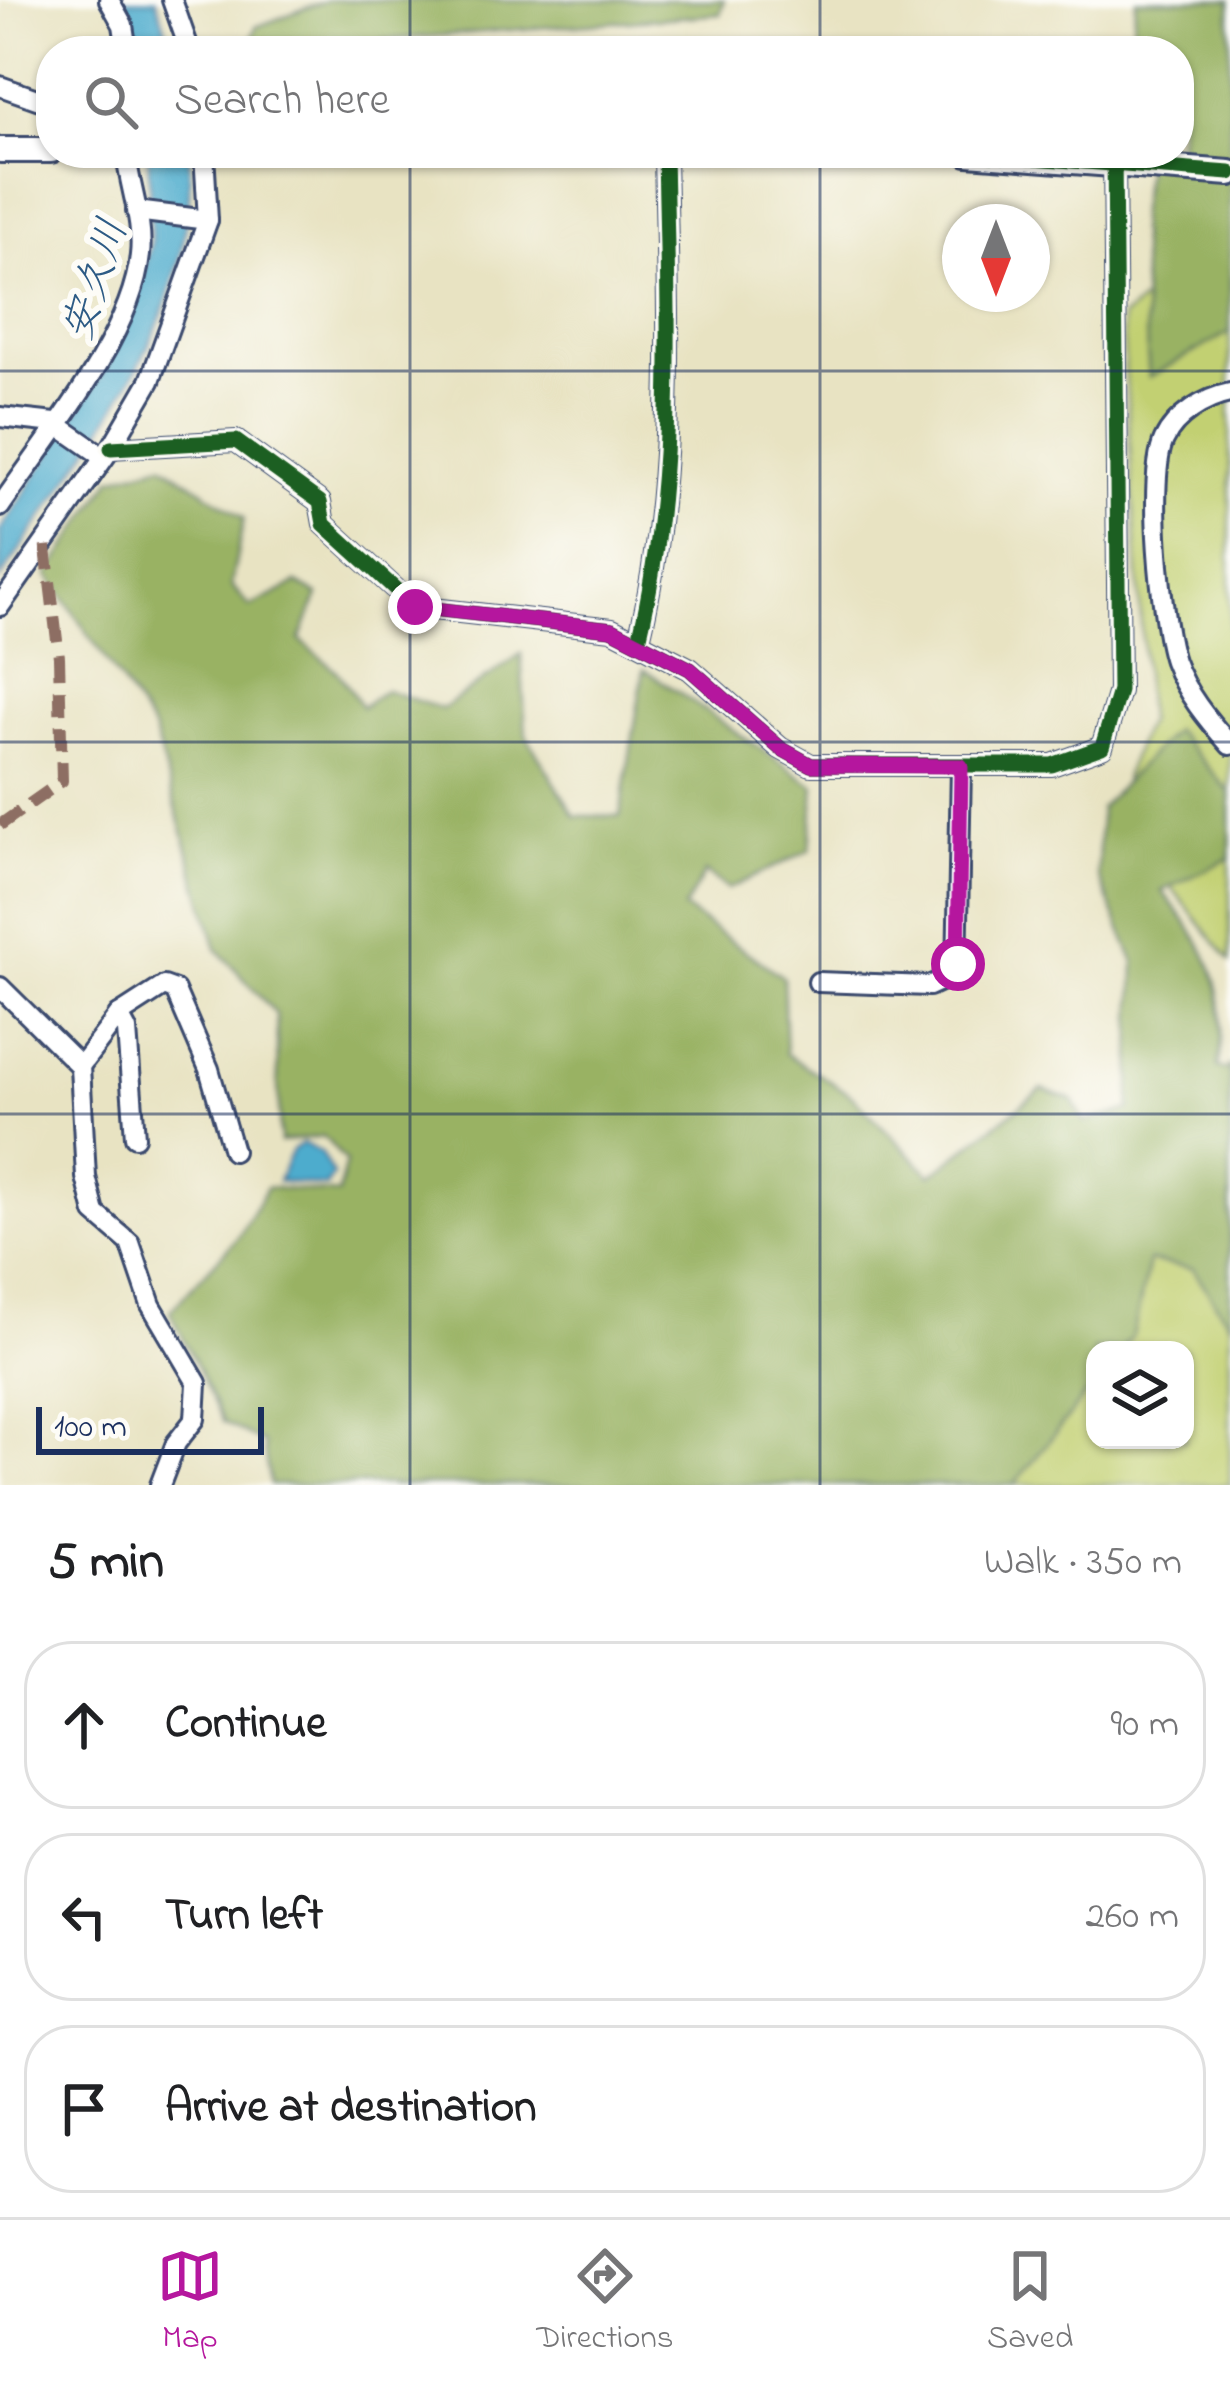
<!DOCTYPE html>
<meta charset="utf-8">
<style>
body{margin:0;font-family:"Indie Flower","Klee One",sans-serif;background:#f2f2f2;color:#202124}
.controls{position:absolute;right:36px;bottom:36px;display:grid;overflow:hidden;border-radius:24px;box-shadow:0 3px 9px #0004}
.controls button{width:108px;height:108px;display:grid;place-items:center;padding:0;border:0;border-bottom:3px solid #e0e0e0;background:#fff;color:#202124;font:60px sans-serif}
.compass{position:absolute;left:942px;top:204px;width:108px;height:108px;border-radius:50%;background:#fff;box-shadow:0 3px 9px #0004;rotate:180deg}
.scale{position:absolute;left:36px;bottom:30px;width:228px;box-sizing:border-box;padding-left:12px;border:6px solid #1b2f5e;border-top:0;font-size:33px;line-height:42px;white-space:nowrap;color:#1b2f5e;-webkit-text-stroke:9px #fdfcf7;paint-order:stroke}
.stop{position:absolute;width:36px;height:36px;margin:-27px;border:9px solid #b5179e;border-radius:50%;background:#fff}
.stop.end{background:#b5179e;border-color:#fff;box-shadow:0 3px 12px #0008}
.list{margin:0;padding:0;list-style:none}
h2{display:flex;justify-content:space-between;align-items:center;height:156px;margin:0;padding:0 48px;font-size:51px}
h2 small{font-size:39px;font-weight:400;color:#757577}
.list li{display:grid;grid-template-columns:78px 1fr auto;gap:36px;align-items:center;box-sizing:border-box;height:168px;margin:0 24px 24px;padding:0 24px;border:3px solid #e0e0e0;border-radius:48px}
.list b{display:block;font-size:45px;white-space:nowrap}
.list em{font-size:39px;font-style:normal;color:#757577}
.icon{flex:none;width:66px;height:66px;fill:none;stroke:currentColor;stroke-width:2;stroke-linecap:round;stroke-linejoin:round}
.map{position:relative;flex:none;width:1230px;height:1485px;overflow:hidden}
.search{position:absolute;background:#fff;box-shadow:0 3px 9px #0004;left:36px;right:36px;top:36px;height:132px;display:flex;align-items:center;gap:30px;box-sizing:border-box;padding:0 42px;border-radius:48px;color:#757577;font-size:45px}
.sheet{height:732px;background:#fff}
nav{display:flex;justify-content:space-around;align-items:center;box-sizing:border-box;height:168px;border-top:3px solid #e0e0e0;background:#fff;font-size:33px;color:#757577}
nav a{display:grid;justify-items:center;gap:6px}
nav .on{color:#b5179e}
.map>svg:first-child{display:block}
.green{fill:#c2d072;stroke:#6e8068;stroke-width:3;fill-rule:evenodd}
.forest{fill:#99b264;stroke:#5a7061;stroke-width:3}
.water{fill:#4eaccd;stroke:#346e96;stroke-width:3}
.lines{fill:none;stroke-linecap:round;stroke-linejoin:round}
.minor-casing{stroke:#3a4a6d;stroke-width:24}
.major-casing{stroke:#3a4a6d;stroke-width:30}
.minor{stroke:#fff;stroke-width:18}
.major{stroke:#fff;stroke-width:24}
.quiet{stroke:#8d6e63;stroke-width:12;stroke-dasharray:24 12;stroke-linecap:butt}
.cycleway-casing{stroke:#fdfcf7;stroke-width:22}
.cycleway{stroke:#1b5e20;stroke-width:15}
.route{stroke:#b5179e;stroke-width:15}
.grid{fill:none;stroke:#1b2f5e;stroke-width:3;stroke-opacity:0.55}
.labels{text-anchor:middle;stroke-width:12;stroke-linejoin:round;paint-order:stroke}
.water-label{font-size:42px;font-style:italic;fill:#2d5b85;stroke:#fdfcf7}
</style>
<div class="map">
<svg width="1230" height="1485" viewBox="0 0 1230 1485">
<rect width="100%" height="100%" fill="#fdfcf7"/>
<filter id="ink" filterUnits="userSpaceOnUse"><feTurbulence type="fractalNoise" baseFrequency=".00833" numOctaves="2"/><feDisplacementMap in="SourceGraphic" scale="24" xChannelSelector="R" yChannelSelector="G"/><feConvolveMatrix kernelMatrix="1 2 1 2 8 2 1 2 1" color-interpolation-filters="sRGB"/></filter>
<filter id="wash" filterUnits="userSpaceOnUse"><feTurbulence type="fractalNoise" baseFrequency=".004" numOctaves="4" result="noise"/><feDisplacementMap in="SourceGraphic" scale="48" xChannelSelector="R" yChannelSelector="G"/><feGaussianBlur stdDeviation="2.7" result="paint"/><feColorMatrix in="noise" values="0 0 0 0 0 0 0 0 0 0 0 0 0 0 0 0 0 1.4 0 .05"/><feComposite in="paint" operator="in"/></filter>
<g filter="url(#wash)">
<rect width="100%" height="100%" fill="#e8e3c2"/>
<g class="green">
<polygon points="1230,227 1230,961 1173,889 1124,778 1147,720 1122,318"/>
<path d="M1230,1064V1485H823L1215,1095ZM1095,1350H1185V1440H1095Z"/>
</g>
<g class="forest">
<polygon points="327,0 724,0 720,14 382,40 353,51 248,51 256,27"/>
<polygon points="1136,0 1230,0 1230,332 1149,377 1138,215 1148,153 1179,153 1179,51 1137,51 1131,46"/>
<path d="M163,464L244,518L231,585L250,607L297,583L318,595L300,640L338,672L362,707L385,690L442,709L521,654L526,735L575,816H620L644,669L815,786L810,850L728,889L705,872L684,909L783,977L786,1054L850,1094L931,1175L1042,1089L1073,1100L1084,1122L1130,1110L1135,963L1098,876L1100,808L1174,730L1230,792V858L1162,891C1211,952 1230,984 1218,1067L1230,1071V1324L1193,1269L1149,1261L1133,1335L1121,1350H1095V1383L1014,1485H270L263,1443L223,1422L170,1311L238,1237L267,1187L338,1194L346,1162L323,1136L280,1142L276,1014L217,949L153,729L48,575L112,478Z"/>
</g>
<g class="water">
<polygon points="122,0 156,0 173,51 141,51"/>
<path d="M148,153H189C200,321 87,447 0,580V531L107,366L138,293L151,244Z"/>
<polygon points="303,1143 321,1153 333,1175 326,1187 278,1181 292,1150"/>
</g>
</g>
<g filter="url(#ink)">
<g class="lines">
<defs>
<g id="minor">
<polyline points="109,0 123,25 127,51"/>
<polyline points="172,0 190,51"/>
<polyline points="0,86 51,104"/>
<polyline points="136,211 208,220"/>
<path d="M1230,393C1205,398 1175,416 1164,440C1147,476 1161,621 1174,661C1186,694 1207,719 1230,745"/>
<polyline points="0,417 55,423 104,457"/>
<polyline points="111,448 236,441 320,502 324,524 415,607 612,629 690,669 780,748 811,765 1052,765 1102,747 1119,691 1114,153"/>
<path d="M0,507C46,439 132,337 140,255C144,221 129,187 126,153"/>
<polyline points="0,606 111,448 150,381 208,220 204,153"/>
<path d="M639,640C677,479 668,318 665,153"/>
<polyline points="818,982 929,986 957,973 961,766"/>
<polyline points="0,987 80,1066 119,1015 164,986 175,990 209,1069 233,1151"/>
<polyline points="119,1015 127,1030 135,1137"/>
<polyline points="80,1066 86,1177 95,1213 130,1243 151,1305 197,1383 195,1419 176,1443 160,1485"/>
</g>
<g id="major">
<polyline points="0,150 51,150"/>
<polyline points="968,153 1230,173"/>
</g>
</defs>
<use href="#minor" class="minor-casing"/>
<use href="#major" class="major-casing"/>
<use href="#minor" class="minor"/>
<use href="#major" class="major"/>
<polyline class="quiet" points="0,825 62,781 59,657 45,540"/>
<defs>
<g id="cycleway">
<polyline points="968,153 1230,173"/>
<polyline points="111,448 236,441 320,502 324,524 415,607 612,629 690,669 780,748 811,765 1052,765 1102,747 1119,691 1114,153"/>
<path d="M639,640C677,479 668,318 665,153"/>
</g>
</defs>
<use href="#cycleway" class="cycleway-casing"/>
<use href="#cycleway" class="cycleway"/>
</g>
</g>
<g class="lines" filter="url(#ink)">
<polyline class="route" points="415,607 612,629 690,669 780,748 811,765 961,766 958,964"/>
</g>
<path class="grid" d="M410,0V51M820,0V51M410,153V1485M820,153V1485M0,371H1230M0,742H1230M0,1114H1230"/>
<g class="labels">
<g class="water-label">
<text transform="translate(93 279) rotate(-72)" y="15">安久川</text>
</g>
</g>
</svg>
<div class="controls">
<button><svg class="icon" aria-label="layers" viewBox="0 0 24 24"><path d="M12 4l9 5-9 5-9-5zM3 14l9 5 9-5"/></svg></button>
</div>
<svg class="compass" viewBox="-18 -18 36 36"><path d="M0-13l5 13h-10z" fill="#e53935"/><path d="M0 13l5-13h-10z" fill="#757577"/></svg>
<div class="scale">100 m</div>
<div class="stop" style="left:958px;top:964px"></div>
<div class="stop end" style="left:415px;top:607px"></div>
<div class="search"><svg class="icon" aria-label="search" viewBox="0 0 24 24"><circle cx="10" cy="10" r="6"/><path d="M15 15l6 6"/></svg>Search here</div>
</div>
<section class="sheet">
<h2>5 min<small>Walk · 350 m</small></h2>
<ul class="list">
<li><svg class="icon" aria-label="ahead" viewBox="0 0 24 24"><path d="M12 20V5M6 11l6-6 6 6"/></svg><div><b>Continue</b></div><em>90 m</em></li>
<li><svg class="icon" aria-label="left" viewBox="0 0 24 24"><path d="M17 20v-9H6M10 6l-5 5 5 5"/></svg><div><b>Turn left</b></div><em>260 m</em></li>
<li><svg class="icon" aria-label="arrive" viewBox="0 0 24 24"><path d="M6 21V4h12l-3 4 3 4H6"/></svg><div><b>Arrive at destination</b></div></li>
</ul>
</section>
<nav>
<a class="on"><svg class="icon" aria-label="map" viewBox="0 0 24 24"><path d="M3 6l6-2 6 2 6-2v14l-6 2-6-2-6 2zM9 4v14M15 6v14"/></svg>Map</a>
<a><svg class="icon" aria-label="directions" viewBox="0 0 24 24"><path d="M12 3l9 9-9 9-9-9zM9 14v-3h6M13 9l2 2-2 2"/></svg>Directions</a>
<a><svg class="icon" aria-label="saved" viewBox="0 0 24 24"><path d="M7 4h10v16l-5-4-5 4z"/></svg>Saved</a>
</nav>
